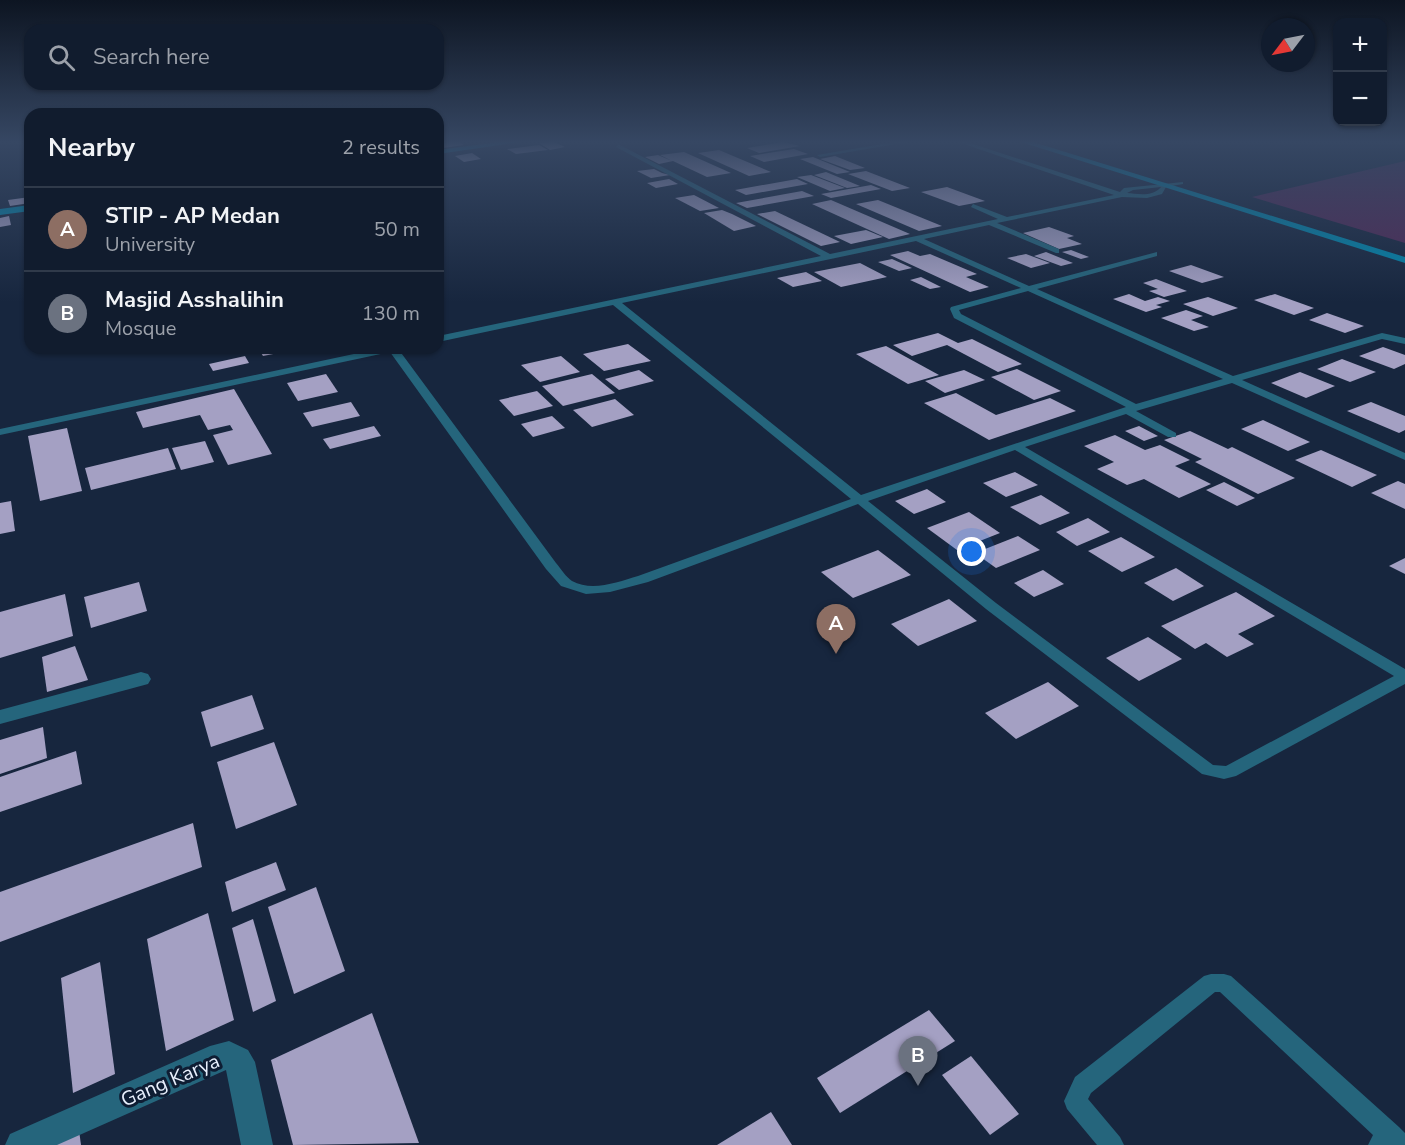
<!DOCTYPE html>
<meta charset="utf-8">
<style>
body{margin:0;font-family:"Nunito Sans",sans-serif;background:#1a2536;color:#f1f3f6}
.controls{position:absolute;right:18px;top:18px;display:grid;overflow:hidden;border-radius:12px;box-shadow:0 2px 4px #0004}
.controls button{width:54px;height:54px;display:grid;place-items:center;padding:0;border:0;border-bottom:2px solid #303a4a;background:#111c2e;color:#f1f3f6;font:30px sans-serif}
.compass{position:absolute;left:1261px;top:18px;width:54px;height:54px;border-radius:50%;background:#111c2e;box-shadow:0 2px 4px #0004;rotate:238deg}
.you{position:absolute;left:972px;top:552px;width:21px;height:21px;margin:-15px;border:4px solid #fff;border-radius:50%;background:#1a73e8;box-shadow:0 0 0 9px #1a73e833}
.badge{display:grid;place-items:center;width:39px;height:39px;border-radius:50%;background:#fb9e50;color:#fff;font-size:20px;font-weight:700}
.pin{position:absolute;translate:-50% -50px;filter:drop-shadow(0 2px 3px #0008)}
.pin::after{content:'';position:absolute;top:32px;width:21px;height:18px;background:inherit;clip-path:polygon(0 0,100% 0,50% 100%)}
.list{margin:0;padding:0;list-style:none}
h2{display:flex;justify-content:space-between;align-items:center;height:78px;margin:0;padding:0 24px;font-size:26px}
h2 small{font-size:20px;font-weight:400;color:#9ca1aa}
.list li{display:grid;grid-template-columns:39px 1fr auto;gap:18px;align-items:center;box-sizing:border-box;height:84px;padding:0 24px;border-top:2px solid #303a4a}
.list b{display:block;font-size:22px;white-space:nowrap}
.list p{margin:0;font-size:20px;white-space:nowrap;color:#9ca1aa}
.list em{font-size:20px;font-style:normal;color:#9ca1aa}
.icon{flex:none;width:33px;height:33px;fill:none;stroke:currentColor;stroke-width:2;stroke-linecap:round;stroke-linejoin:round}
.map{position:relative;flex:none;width:1405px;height:1145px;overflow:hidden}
.search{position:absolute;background:#111c2e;box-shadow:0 2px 4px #0004;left:24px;top:24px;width:420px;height:66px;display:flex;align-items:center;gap:15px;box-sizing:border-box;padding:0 21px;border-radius:18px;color:#9ca1aa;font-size:22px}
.panel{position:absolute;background:#111c2e;box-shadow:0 2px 4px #0004;left:24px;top:108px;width:420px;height:246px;border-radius:18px}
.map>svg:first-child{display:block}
.green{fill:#512a57}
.building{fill:#a4a0c3}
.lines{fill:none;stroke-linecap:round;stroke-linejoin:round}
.lane{fill:#25657c;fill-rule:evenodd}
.street{fill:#25657c;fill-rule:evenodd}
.secondary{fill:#0087ad;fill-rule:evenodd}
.labels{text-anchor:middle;stroke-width:6;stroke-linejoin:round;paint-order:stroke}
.near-street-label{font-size:20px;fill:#e7effc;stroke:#0e1d33}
</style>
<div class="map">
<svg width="1405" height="1145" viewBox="0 0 1405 1145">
<rect width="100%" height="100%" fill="#17263e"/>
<polygon class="green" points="1405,161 1405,243 1252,197"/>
<g class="building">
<polygon points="448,142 460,142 464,145 443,148 438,144"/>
<polygon points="554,142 565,147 550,150 539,143"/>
<polygon points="783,142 800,146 759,153 747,148"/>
<polygon points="539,145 548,150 516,154 507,149"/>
<polygon points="794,149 808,154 764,162 750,156"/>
<polygon points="719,150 771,172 749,176 698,153"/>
<polygon points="684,152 731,173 707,177 673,161 659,164 645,157 658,155 672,161 660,155"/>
<polygon points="472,153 481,159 464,162 455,156"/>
<polygon points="835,156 865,168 850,170 820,159"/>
<polygon points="813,157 850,172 837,174 800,159"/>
<polygon points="654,169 662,173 670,175 651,178 637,171"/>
<polygon points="866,171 910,188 892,191 848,174"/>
<polygon points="826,172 860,186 847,188 814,175"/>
<polygon points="811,175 845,188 830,191 797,177"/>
<polygon points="669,179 678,184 656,188 647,183"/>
<polygon points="797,179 808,184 746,195 735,190"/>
<polygon points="871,185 881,189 831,198 821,194"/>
<polygon points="947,187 985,201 959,206 921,192"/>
<polygon points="802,191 814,196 747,208 736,203"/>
<polygon points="694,195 719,208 700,211 675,198"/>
<polygon points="30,197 30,203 10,206 8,200"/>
<polygon points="831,200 910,234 889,239 812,204"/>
<polygon points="878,200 942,226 919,231 856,204"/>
<polygon points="722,210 732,214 756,226 734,231 704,213"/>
<polygon points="775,211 840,242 821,246 757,214"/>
<polygon points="9,216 11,225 0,227 0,218"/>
<polygon points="1049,227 1074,236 1067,238 1082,244 1059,249 1023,233"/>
<polygon points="866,230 883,237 851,244 834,236"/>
<polygon points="1071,250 1089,257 1081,259 1062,252"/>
<polygon points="908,251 920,256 930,254 977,274 966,277 989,287 970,292 890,255"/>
<polygon points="1046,252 1073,263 1061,266 1034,256"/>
<polygon points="1026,254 1050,263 1031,268 1007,258"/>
<polygon points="892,259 912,268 899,271 878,262"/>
<polygon points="860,263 887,277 841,287 814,272"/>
<polygon points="1191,265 1224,277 1202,283 1169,271"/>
<polygon points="806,272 822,281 793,287 777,278"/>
<polygon points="921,277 941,287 930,289 910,280"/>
<polygon points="1156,279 1187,291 1164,297 1149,291 1158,289 1143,283"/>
<polygon points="1129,294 1145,301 1158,297 1170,301 1156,305 1162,307 1146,312 1113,299"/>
<polygon points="1275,294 1314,308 1294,315 1254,300"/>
<polygon points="1208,297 1238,308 1213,316 1183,304"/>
<polygon points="1186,310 1203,316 1191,320 1209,327 1194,331 1161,318"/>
<polygon points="1327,313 1364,326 1345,333 1309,320"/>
<polygon points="938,333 958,343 972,339 1022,364 998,372 947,345 912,356 893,345"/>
<polygon points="628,344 651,361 604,371 583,354"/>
<polygon points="886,346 939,375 908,384 856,354"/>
<polygon points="1383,347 1405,355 1405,364 1394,369 1359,356"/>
<polygon points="258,348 299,348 299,349 263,356"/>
<polygon points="245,356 249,363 213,371 209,364"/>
<polygon points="561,356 580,372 540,382 521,365"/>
<polygon points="1342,359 1376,372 1350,382 1317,369"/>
<polygon points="1017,369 1061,391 1034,400 991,377"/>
<polygon points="639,370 654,381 619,390 605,379"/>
<polygon points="964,370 985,380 945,393 925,381"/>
<polygon points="1300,372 1335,386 1306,398 1271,383"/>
<polygon points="326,374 338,392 298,401 287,383"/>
<polygon points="592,374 615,393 563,406 542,386"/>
<polygon points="234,389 272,454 228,465 213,435 233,430 230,425 208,430 200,415 143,428 136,412"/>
<polygon points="537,391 553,406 514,416 499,400"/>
<polygon points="956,393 996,415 1050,398 1076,411 989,440 924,403"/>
<polygon points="615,399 634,415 592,427 573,410"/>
<polygon points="351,402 360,416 312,427 303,413"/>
<polygon points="1371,402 1405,416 1405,430 1399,433 1347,411"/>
<polygon points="552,416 565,428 533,437 521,424"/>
<polygon points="1263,420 1310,442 1288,451 1241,429"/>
<polygon points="374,426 381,436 330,449 323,439"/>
<polygon points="1139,426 1158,436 1144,441 1125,431"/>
<polygon points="67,428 82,491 40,501 28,436"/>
<polygon points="1190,431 1228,449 1232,447 1295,478 1258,494 1195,462 1202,459 1164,440"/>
<polygon points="1115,435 1145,450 1160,445 1190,460 1175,466 1211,484 1179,498 1144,479 1127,485 1097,469 1114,462 1084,446"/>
<polygon points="205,441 214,462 181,470 172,448"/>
<polygon points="168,448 176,469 91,490 85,468"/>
<polygon points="1321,450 1377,475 1352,487 1295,460"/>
<polygon points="1015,472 1038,485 1006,497 983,483"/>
<polygon points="1398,481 1405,484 1405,509 1371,493"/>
<polygon points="1224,482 1255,498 1237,506 1206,490"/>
<polygon points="927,489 946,502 914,514 895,501"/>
<polygon points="1041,495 1070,513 1040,525 1010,507"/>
<polygon points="11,501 15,531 0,534 0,503"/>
<polygon points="969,512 1000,533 957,550 927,528"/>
<polygon points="1088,518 1110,532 1077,546 1056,532"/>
<polygon points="1018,536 1040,550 996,568 975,553"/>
<polygon points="1121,537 1155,557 1122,572 1088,551"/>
<polygon points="878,550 911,575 853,598 821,572"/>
<polygon points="1405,558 1405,574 1389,566"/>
<polygon points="1176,568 1204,586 1173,601 1144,583"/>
<polygon points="1043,570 1064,584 1034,597 1014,583"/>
<polygon points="139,582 147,611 91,628 84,597"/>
<polygon points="1236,592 1275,616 1238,634 1254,644 1227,657 1206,643 1195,649 1161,626"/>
<polygon points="65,594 73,636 0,658 0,612"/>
<polygon points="949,599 977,621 918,646 891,624"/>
<polygon points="1148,637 1182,659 1139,681 1106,658"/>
<polygon points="75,646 88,680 47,692 42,657"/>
<polygon points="1048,682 1079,706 1016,739 985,713"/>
<polygon points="252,695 264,729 211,747 201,712"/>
<polygon points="43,727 47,758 0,774 0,740"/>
<polygon points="274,742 297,805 236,829 217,762"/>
<polygon points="76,751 82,784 0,812 0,777"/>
<polygon points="193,823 202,867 0,942 0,892"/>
<polygon points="276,862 286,890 232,912 225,882"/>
<polygon points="316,887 345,971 294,994 268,907"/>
<polygon points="208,913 234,1020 166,1051 147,939"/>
<polygon points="253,919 276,1001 253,1012 232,928"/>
<polygon points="100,962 115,1074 73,1093 61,978"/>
<polygon points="929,1010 955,1041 840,1113 817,1078"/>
<polygon points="372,1013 419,1143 293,1145 271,1060"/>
<polygon points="971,1056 1019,1114 990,1135 942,1075"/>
<polygon points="771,1112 792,1145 717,1145"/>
<polygon points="78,1123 81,1145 32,1145"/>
</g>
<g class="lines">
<g class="lane">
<polygon points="894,142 908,142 820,157 817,155"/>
<path d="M958,142H967L1120,192L1124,188L1183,182V184L1166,187L1162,194L1147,198L1122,197L997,223L1059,249V253H1056L989,225L924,239L1029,286L1157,252V256L1037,289L1233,376L1382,333L1405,338V344L1382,339L1242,380L1405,453V460L1232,383L1136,411L1176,433V437H1168L1126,414L1025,447L1405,669V684L1236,776L1224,779L1202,774L986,609L858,504L648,582L610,592L586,594L561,586L546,569L390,352L0,435V429L382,348H401L399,350L556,563C561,569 566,577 572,581C592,592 618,582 638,576L851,499L613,305L438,342V336L821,256L616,147L618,144L830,254L998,219L971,207L973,204L1007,217L1114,195ZM1161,187C1153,197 1138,194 1127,193L1133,190ZM916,241L1021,288L951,307L950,309L954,318L1126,407L861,495L622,303ZM1028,291L1223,379L1136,404L961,314L959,310ZM1015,450L1394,676L1226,766L1213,765L996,603L868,501Z"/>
<polygon points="1211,974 1224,974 1231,976 1399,1127 1405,1133 1405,1145 1368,1145 1373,1135 1220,992 1215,992 1091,1093 1088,1099 1120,1137 1124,1145 1097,1145 1067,1109 1064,1101 1075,1077 1204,976"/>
</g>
<g class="street">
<polygon points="141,672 148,674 151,679 148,684 0,724 0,710"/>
<polygon points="229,1041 248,1050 255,1062 273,1145 241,1145 226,1070 57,1145 5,1145 10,1134 210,1046"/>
</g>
<g class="secondary">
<polygon points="498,142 520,142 438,154 438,150"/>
<polygon points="1021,142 1033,142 1405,257 1405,263"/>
<polygon points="30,205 30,211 0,215 0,209"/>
</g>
</g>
<linearGradient id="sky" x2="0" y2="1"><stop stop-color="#0d1522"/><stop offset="0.47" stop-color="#364763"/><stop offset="1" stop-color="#364763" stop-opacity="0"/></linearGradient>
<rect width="1405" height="302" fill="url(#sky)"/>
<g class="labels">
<g class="near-street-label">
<text transform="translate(170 1080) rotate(-23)" y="7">Gang Karya</text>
</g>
</g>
</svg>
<div class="controls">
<button>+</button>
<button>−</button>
</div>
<svg class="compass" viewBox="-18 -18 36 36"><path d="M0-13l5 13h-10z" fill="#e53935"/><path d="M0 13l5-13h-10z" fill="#9ca1aa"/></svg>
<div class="you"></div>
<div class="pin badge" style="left:836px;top:654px;background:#8d6e63">A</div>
<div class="pin badge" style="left:918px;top:1086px;background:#6b7280">B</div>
<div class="search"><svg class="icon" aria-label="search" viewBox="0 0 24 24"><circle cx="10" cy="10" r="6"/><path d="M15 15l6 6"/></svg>Search here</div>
<section class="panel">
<h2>Nearby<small>2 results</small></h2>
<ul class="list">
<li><span class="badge" style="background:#8d6e63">A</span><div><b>STIP - AP Medan</b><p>University</p></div><em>50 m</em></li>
<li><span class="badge" style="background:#6b7280">B</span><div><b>Masjid Asshalihin</b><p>Mosque</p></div><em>130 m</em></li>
</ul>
</section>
</div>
